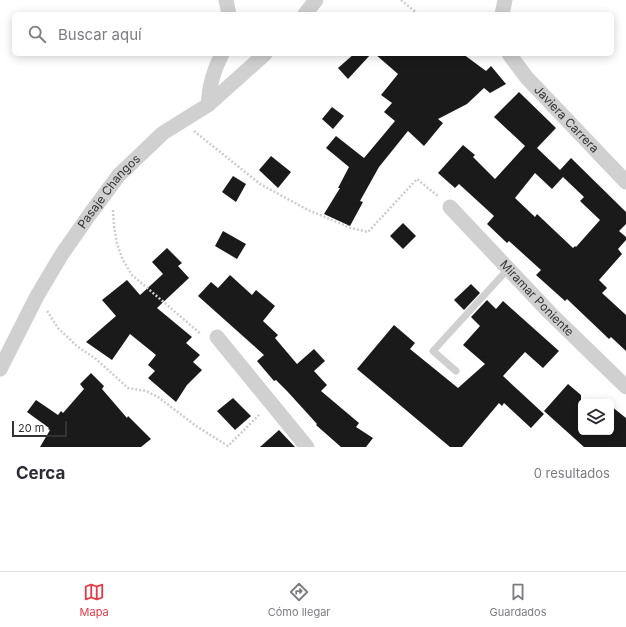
<!DOCTYPE html>
<html lang="es">
<meta charset="utf-8">
<style>
body{margin:0;font-family:Inter,sans-serif;background:#f2f2f3;color:#2b2b33}
.controls{position:absolute;right:12px;bottom:12px;display:grid;overflow:hidden;border-radius:6px;box-shadow:0 2px 10px #0003}
.controls button{width:36px;height:36px;display:grid;place-items:center;padding:0;border:0;border-bottom:1px solid #e1e1e2;background:#fff;color:#2b2b33;font:20px sans-serif}
.scale{position:absolute;left:12px;bottom:10px;width:55px;box-sizing:border-box;padding-left:4px;border:2px solid #333;border-top:0;font-size:11px;line-height:14px;white-space:nowrap;color:#333;-webkit-text-stroke:3px #fff;paint-order:stroke}
.list{margin:0;padding:0;list-style:none}
h2{display:flex;justify-content:space-between;align-items:center;height:52px;margin:0;padding:0 16px;font-size:17px}
h2 small{font-size:13px;font-weight:400;color:#7c7c81}
.icon{flex:none;width:22px;height:22px;fill:none;stroke:currentColor;stroke-width:2;stroke-linecap:round;stroke-linejoin:round}
.map{position:relative;flex:none;width:626px;height:447px;overflow:hidden}
.search{position:absolute;background:#fff;box-shadow:0 2px 10px #0003;left:12px;right:12px;top:12px;height:44px;display:flex;align-items:center;gap:10px;box-sizing:border-box;padding:0 14px;border-radius:6px;color:#7c7c81;font-size:15px}
.sheet{height:124px;background:#fff}
nav{display:flex;justify-content:space-around;align-items:center;box-sizing:border-box;height:56px;border-top:1px solid #e1e1e2;background:#fff;font-size:11px;color:#7c7c81}
nav a{display:grid;justify-items:center;gap:2px}
nav .on{color:#e63946}
.map>svg:first-child{display:block}
.building{fill:#1a1a1a;fill-rule:evenodd}
.lines{fill:none;stroke-linecap:round;stroke-linejoin:round}
.path{stroke:#cdcdcd;stroke-width:2.5;stroke-dasharray:2 2;stroke-linecap:butt}
.service{stroke:#d0d0d0;stroke-width:7}
.minor{stroke:#d0d0d0;stroke-width:15}
.labels{text-anchor:middle;stroke-width:4;stroke-linejoin:round;paint-order:stroke}
.street-label{font-size:12px;fill:#333;stroke:#fff}
</style>
<div class="map">
<svg width="626" height="447" viewBox="0 0 626 447">
<rect width="100%" height="100%" fill="#fff"/>
<g class="building">
<polygon points="354,54 371,54 348,79 338,68"/>
<polygon points="375,54 463,54 486,71 491,66 506,84 490,93 484,88 467,104 438,119 443,123 424,146 408,131 379,167 360,201 363,202 350,226 324,214 340,188 338,188 349,167 326,148 336,136 364,158 395,121 384,112 392,103 381,95 398,74"/>
<path d="M519,92L556,128L537,148L560,170L571,158L626,212V224L619,231L626,237V240L618,249L622,254L599,280L607,288L602,293L626,315V351L611,337L609,339L567,299L565,301L536,275L541,270L509,241L507,243L487,224L494,216L459,184L455,188L438,173L463,145L475,155L473,157L495,179L525,146L494,117ZM535,173L552,189L563,177L584,197L580,201L600,220L576,247L575,246L573,248L537,214L535,217L515,198Z"/>
<polygon points="332,107 344,116 333,129 322,119"/>
<polygon points="271,156 291,172 278,188 259,170"/>
<polygon points="233,176 246,184 236,202 222,192"/>
<polygon points="403,223 416,236 403,249 390,236"/>
<polygon points="223,231 246,244 237,259 215,246"/>
<polygon points="167,248 182,263 178,266 189,278 157,308 192,337 186,343 200,355 193,362 202,370 187,385 176,402 148,378 155,371 148,365 156,355 130,334 112,360 86,342 116,316 102,300 127,280 140,295 163,274 152,262"/>
<polygon points="230,275 252,295 256,290 275,306 263,321 278,335 275,338 297,364 314,349 325,361 314,371 327,385 321,391 359,423 356,427 373,438 366,447 341,447 316,425 317,424 287,391 276,380 274,381 257,361 264,355 198,296 211,282 218,288"/>
<polygon points="471,284 480,293 464,310 454,300"/>
<polygon points="487,300 496,309 503,301 559,351 543,368 525,352 503,376 544,414 531,428 504,403 502,406 499,403 462,447 450,447 357,369 394,325 415,343 410,349 458,388 485,364 463,345 480,326 471,317"/>
<polygon points="91,373 104,386 102,389 127,418 128,416 151,439 141,447 40,447 50,430 48,429 49,428 27,412 36,400 58,415 61,411 63,413 84,389 80,384"/>
<polygon points="568,384 581,395 581,432 611,432 611,406 626,418 626,447 584,447 544,411"/>
<polygon points="233,398 251,416 235,430 217,411"/>
<polygon points="279,430 295,447 260,447"/>
</g>
<g class="lines">
<g class="path">
<polyline points="401,0 418,14"/>
<polyline points="194,131 260,184 308,210 351,228 368,232 417,179 439,197"/>
<polyline points="113,210 114,226 117,244 123,260 132,275 201,334"/>
<polyline points="47,311 58,328 78,347 96,359 128,388 146,391 158,397 196,426 228,446 260,414"/>
</g>
<polyline class="service" points="456,371 433,351 508,269"/>
<g class="minor">
<polyline points="226,0 229,14"/>
<polyline points="305,14 316,0"/>
<polyline points="502,14 505,0"/>
<path id="s1" d="M509,54L527,78L626,182"/>
<path d="M208,105C209,86 213,71 222,54"/>
<path id="s2" d="M450,207L550,313L626,387"/>
<polyline points="217,337 307,447"/>
<path id="s3" d="M0,369L37,296L62,254L90,214L119,175L163,133L208,105L265,54"/>
</g>
</g>
<g class="labels">
<g class="street-label">
<text dy="4" stroke="none"><textPath href="#s1" startOffset="87">Javiera Carrera</textPath></text>
<text dy="4" stroke="none"><textPath href="#s3" startOffset="209">Pasaje Changos</textPath></text>
<text dy="4" stroke="none"><textPath href="#s2" startOffset="126">Miramar Poniente</textPath></text>
</g>
</g>
</svg>
<div class="controls">
<button><svg class="icon" aria-label="layers" viewBox="0 0 24 24"><path d="M12 4l9 5-9 5-9-5zM3 14l9 5 9-5"/></svg></button>
</div>
<div class="scale">20 m</div>
<div class="search"><svg class="icon" aria-label="search" viewBox="0 0 24 24"><circle cx="10" cy="10" r="6"/><path d="M15 15l6 6"/></svg>Buscar aquí</div>
</div>
<section class="sheet">
<h2>Cerca<small>0 resultados</small></h2>
<ul class="list">
</ul>
</section>
<nav>
<a class="on"><svg class="icon" aria-label="map" viewBox="0 0 24 24"><path d="M3 6l6-2 6 2 6-2v14l-6 2-6-2-6 2zM9 4v14M15 6v14"/></svg>Mapa</a>
<a><svg class="icon" aria-label="directions" viewBox="0 0 24 24"><path d="M12 3l9 9-9 9-9-9zM9 14v-3h6M13 9l2 2-2 2"/></svg>Cómo llegar</a>
<a><svg class="icon" aria-label="saved" viewBox="0 0 24 24"><path d="M7 4h10v16l-5-4-5 4z"/></svg>Guardados</a>
</nav>
